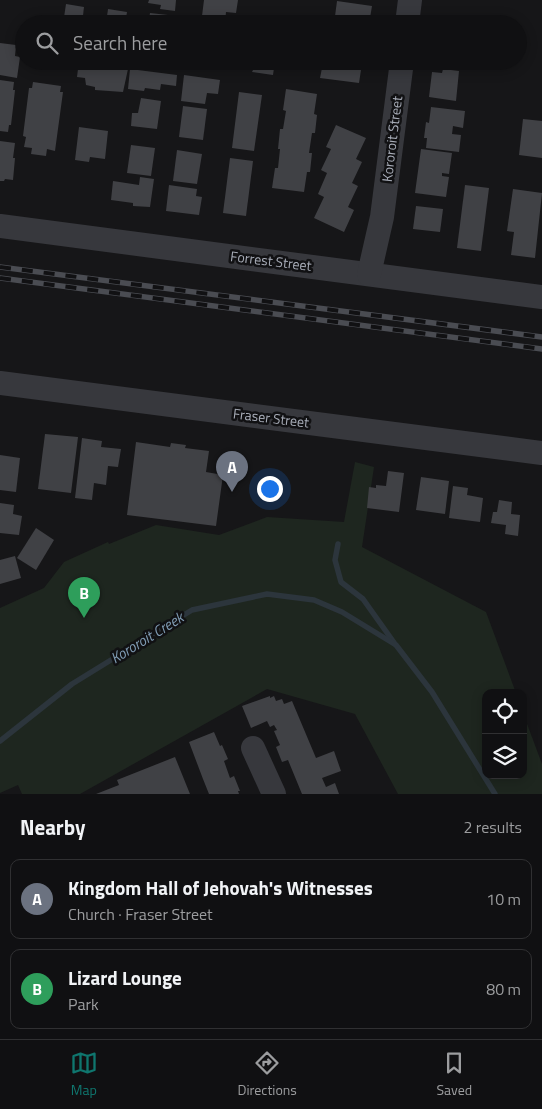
<!DOCTYPE html>
<meta charset="utf-8">
<style>
body{margin:0;font-family:"Titillium Web",sans-serif;background:#19191b;color:#f1f3f6}
.controls{position:absolute;right:15px;bottom:15px;display:grid;overflow:hidden;border-radius:10px;box-shadow:0 2px 12px #0003}
.controls button{width:45px;height:45px;display:grid;place-items:center;padding:0;border:0;border-bottom:1px solid #303032;background:#101012;color:#f1f3f6;font:25px sans-serif}
.you{position:absolute;left:269px;top:488px;width:18px;height:18px;margin:-12px;border:4px solid #fff;border-radius:50%;background:#1a73e8;box-shadow:0 0 0 8px #1a73e833}
.badge{display:grid;place-items:center;width:32px;height:32px;border-radius:50%;background:#0f766e;color:#fff;font-size:16px;font-weight:700}
.pin{position:absolute;translate:-50% -41px;filter:drop-shadow(0 1px 2px #0008)}
.pin::after{content:'';position:absolute;top:26px;width:18px;height:15px;background:inherit;clip-path:polygon(0 0,100% 0,50% 100%)}
.list{margin:0;padding:0;list-style:none}
h2{display:flex;justify-content:space-between;align-items:center;height:65px;margin:0;padding:0 20px;font-size:21px}
h2 small{font-size:16px;font-weight:400;color:#9c9d9f}
.list li{display:grid;grid-template-columns:32px 1fr auto;gap:15px;align-items:center;box-sizing:border-box;height:80px;margin:0 10px 10px;padding:0 10px;border:1px solid #303032;border-radius:10px}
.list b{display:block;font-size:19px;white-space:nowrap}
.list p{margin:0;font-size:16px;white-space:nowrap;color:#9c9d9f}
.list em{font-size:16px;font-style:normal;color:#9c9d9f}
.icon{flex:none;width:28px;height:28px;fill:none;stroke:currentColor;stroke-width:2;stroke-linecap:round;stroke-linejoin:round}
.map{position:relative;flex:none;width:542px;height:794px;overflow:hidden}
.search{position:absolute;background:#101012;box-shadow:0 2px 12px #0003;left:15px;right:15px;top:15px;height:55px;display:flex;align-items:center;gap:12px;box-sizing:border-box;padding:0 18px;border-radius:28px;color:#9c9d9f;font-size:19px}
.sheet{height:245px;background:#101012}
nav{display:flex;justify-content:space-around;align-items:center;box-sizing:border-box;height:70px;border-top:1px solid #303032;background:#101012;font-size:14px;color:#9c9d9f}
nav a{display:grid;justify-items:center;gap:2px}
nav .on{color:#0f766e}
.map>svg:first-child{display:block}
.green{fill:#1e261f}
.lines{fill:none;stroke-linecap:round;stroke-linejoin:round}
.stream{stroke:#2c353c;stroke-width:5.5}
.building{fill:#404145}
.minor{stroke:#37383d;stroke-width:24}
.rail-casing{stroke:#4a4c52;stroke-width:5.5}
.rail{stroke:#111113;stroke-width:4;stroke-dasharray:11;stroke-linecap:butt}
.labels{text-anchor:middle;stroke-width:5;stroke-linejoin:round;paint-order:stroke}
.street-label{font-size:14px;fill:#a8adb8;stroke:#111113}
.water-label{font-size:15px;font-style:italic;fill:#7f9bb3;stroke:#111113}
</style>
<div class="map">
<svg width="542" height="794" viewBox="0 0 542 794">
<rect width="100%" height="100%" fill="#161618"/>
<polygon class="green" points="355,462 374,467 362,547 486,612 516,693 486,693 486,775 523,775 523,713 542,764 542,794 398,794 355,714 267,689 80,794 22,794 18,785 0,793 0,608 44,588 64,562 108,542 109,544 156,525 219,535 267,517 344,522"/>
<g class="lines">
<g class="stream">
<polyline points="338,544 335,560 341,582 363,599 395,644"/>
<polyline points="0,741 72,684 192,610 267,594 314,600 342,612 396,645 432,692 495,794"/>
</g>
</g>
<g class="building">
<polygon points="149,0 176,0 175,11 160,9 161,5 148,3"/>
<polygon points="204,0 238,0 236,13 226,12 225,22 232,22 232,24 201,24"/>
<polygon points="337,1 372,6 369,24 334,24"/>
<polygon points="66,4 84,7 82,24 63,24"/>
<polygon points="108,9 127,12 125,24 106,24"/>
<polygon points="150,13 177,16 176,24 148,24"/>
<polygon points="0,43 16,45 15,56 20,57 17,78 0,75"/>
<polygon points="79,61 112,65 112,67 128,69 123,92 95,90 95,87 86,85 85,78 77,77"/>
<polygon points="188,61 210,61 209,69 187,66"/>
<polygon points="235,61 275,61 273,75 252,72 253,70 235,67"/>
<polygon points="326,61 357,61 355,69 361,70 359,83 320,78 323,63 326,63"/>
<polygon points="130,69 177,75 176,86 161,84 160,90 145,88 144,91 128,89"/>
<polygon points="443,69 459,71 456,101 429,97 432,72 442,73"/>
<polygon points="184,75 220,80 218,94 207,93 205,104 181,101"/>
<polygon points="0,80 14,82 13,90 15,90 13,108 11,125 9,125 8,132 0,131"/>
<polygon points="33,82 61,86 60,92 63,92 55,151 47,149 46,156 31,154 32,148 24,147 26,137 23,136 29,88 32,88"/>
<polygon points="286,89 317,94 314,114 317,115 315,133 312,133 309,153 312,153 310,172 307,172 304,192 272,188 275,168 278,168 280,149 278,149 280,129 283,129 286,111 283,110"/>
<polygon points="239,92 262,95 254,151 232,148"/>
<polygon points="141,98 161,101 157,129 131,126 132,113 138,113"/>
<polygon points="183,106 207,109 203,140 179,137"/>
<polygon points="431,107 465,111 463,128 453,126 452,134 461,135 459,152 426,148 427,138 424,138 426,122 429,123"/>
<polygon points="523,119 542,121 542,158 519,155"/>
<polygon points="336,125 366,138 356,159 362,162 352,183 358,186 348,207 354,210 344,232 314,218 324,197 318,194 327,173 321,170 331,149 326,147"/>
<polygon points="79,127 108,131 105,159 90,157 89,162 75,160"/>
<polygon points="0,141 15,143 13,158 15,158 13,180 5,179 4,181 0,181"/>
<polygon points="131,145 155,148 151,176 127,173"/>
<polygon points="421,149 452,153 449,174 442,173 442,176 449,177 446,197 415,193"/>
<polygon points="177,150 202,154 197,184 173,181"/>
<polygon points="230,158 253,161 246,216 223,213"/>
<polygon points="140,177 154,179 150,207 133,206 133,203 111,200 113,181 139,185"/>
<polygon points="169,185 197,189 196,196 202,197 199,215 166,211"/>
<polygon points="465,185 489,188 481,251 457,248"/>
<polygon points="513,189 542,193 535,258 511,255 514,232 507,231"/>
<polygon points="416,206 443,209 440,232 413,229"/>
<polygon points="45,434 78,437 71,493 38,489"/>
<polygon points="82,438 102,441 101,447 121,449 118,467 108,466 106,485 94,483 92,500 75,498"/>
<polygon points="136,442 170,447 171,443 186,445 185,448 209,451 206,472 223,475 216,526 127,515"/>
<polygon points="0,455 20,458 16,492 0,490"/>
<polygon points="388,471 404,473 399,512 367,508 369,487 376,488 376,485 386,486"/>
<polygon points="421,477 449,481 445,514 416,510"/>
<polygon points="453,486 468,488 467,495 483,498 480,522 449,518"/>
<polygon points="499,500 512,502 511,514 520,515 518,536 505,534 506,525 491,523 493,512 497,512"/>
<polygon points="0,503 14,505 13,514 22,516 19,535 0,533"/>
<polygon points="36,528 54,540 36,570 17,558"/>
<polygon points="15,556 21,578 0,584 0,560"/>
<polygon points="270,696 270,698 274,696 276,701 282,699 284,704 292,701 316,758 334,751 341,771 322,778 326,787 335,783 339,794 302,794 288,760 282,762 276,747 280,745 274,731 277,730 274,725 270,727 267,721 251,728 242,706"/>
<polygon points="214,732 220,746 222,745 228,759 224,761 230,778 234,776 240,791 238,791 239,794 209,794 203,779 189,742"/>
<polygon points="175,757 190,794 96,794 119,785 117,780"/>
</g>
<g class="lines">
<g class="minor">
<polyline points="407,24 410,0"/>
<polyline points="0,226 542,297"/>
<polyline points="369,274 382,217 402,61"/>
<polyline points="0,383 542,453"/>
<polyline points="253,748 274,794"/>
</g>
<defs>
<g id="rail">
<polyline points="0,267 542,337"/>
<polyline points="0,278 542,349"/>
</g>
</defs>
<use href="#rail" class="rail-casing"/>
<use href="#rail" class="rail"/>
</g>
<g class="labels">
<g class="street-label">
<text transform="translate(392 139) rotate(-83)" y="5">Kororoit Street</text>
<text transform="translate(271 261) rotate(7)" y="5">Forrest Street</text>
<text transform="translate(271 418) rotate(7)" y="5">Fraser Street</text>
</g>
<g class="water-label">
<text transform="translate(147 638) rotate(-32)" y="5">Kororoit Creek</text>
</g>
</g>
</svg>
<div class="controls">
<button><svg class="icon" aria-label="locate" viewBox="0 0 24 24"><circle cx="12" cy="12" r="6"/><path d="M12 2v4M12 18v4M2 12h4M18 12h4"/></svg></button>
<button><svg class="icon" aria-label="layers" viewBox="0 0 24 24"><path d="M12 4l9 5-9 5-9-5zM3 14l9 5 9-5"/></svg></button>
</div>
<div class="you"></div>
<div class="pin badge" style="left:232px;top:492px;background:#6b7280">A</div>
<div class="pin badge" style="left:84px;top:618px;background:#2e9e5b">B</div>
<div class="search"><svg class="icon" aria-label="search" viewBox="0 0 24 24"><circle cx="10" cy="10" r="6"/><path d="M15 15l6 6"/></svg>Search here</div>
</div>
<section class="sheet">
<h2>Nearby<small>2 results</small></h2>
<ul class="list">
<li><span class="badge" style="background:#6b7280">A</span><div><b>Kingdom Hall of Jehovah's Witnesses</b><p>Church · Fraser Street</p></div><em>10 m</em></li>
<li><span class="badge" style="background:#2e9e5b">B</span><div><b>Lizard Lounge</b><p>Park</p></div><em>80 m</em></li>
</ul>
</section>
<nav>
<a class="on"><svg class="icon" aria-label="map" viewBox="0 0 24 24"><path d="M3 6l6-2 6 2 6-2v14l-6 2-6-2-6 2zM9 4v14M15 6v14"/></svg>Map</a>
<a><svg class="icon" aria-label="directions" viewBox="0 0 24 24"><path d="M12 3l9 9-9 9-9-9zM9 14v-3h6M13 9l2 2-2 2"/></svg>Directions</a>
<a><svg class="icon" aria-label="saved" viewBox="0 0 24 24"><path d="M7 4h10v16l-5-4-5 4z"/></svg>Saved</a>
</nav>
